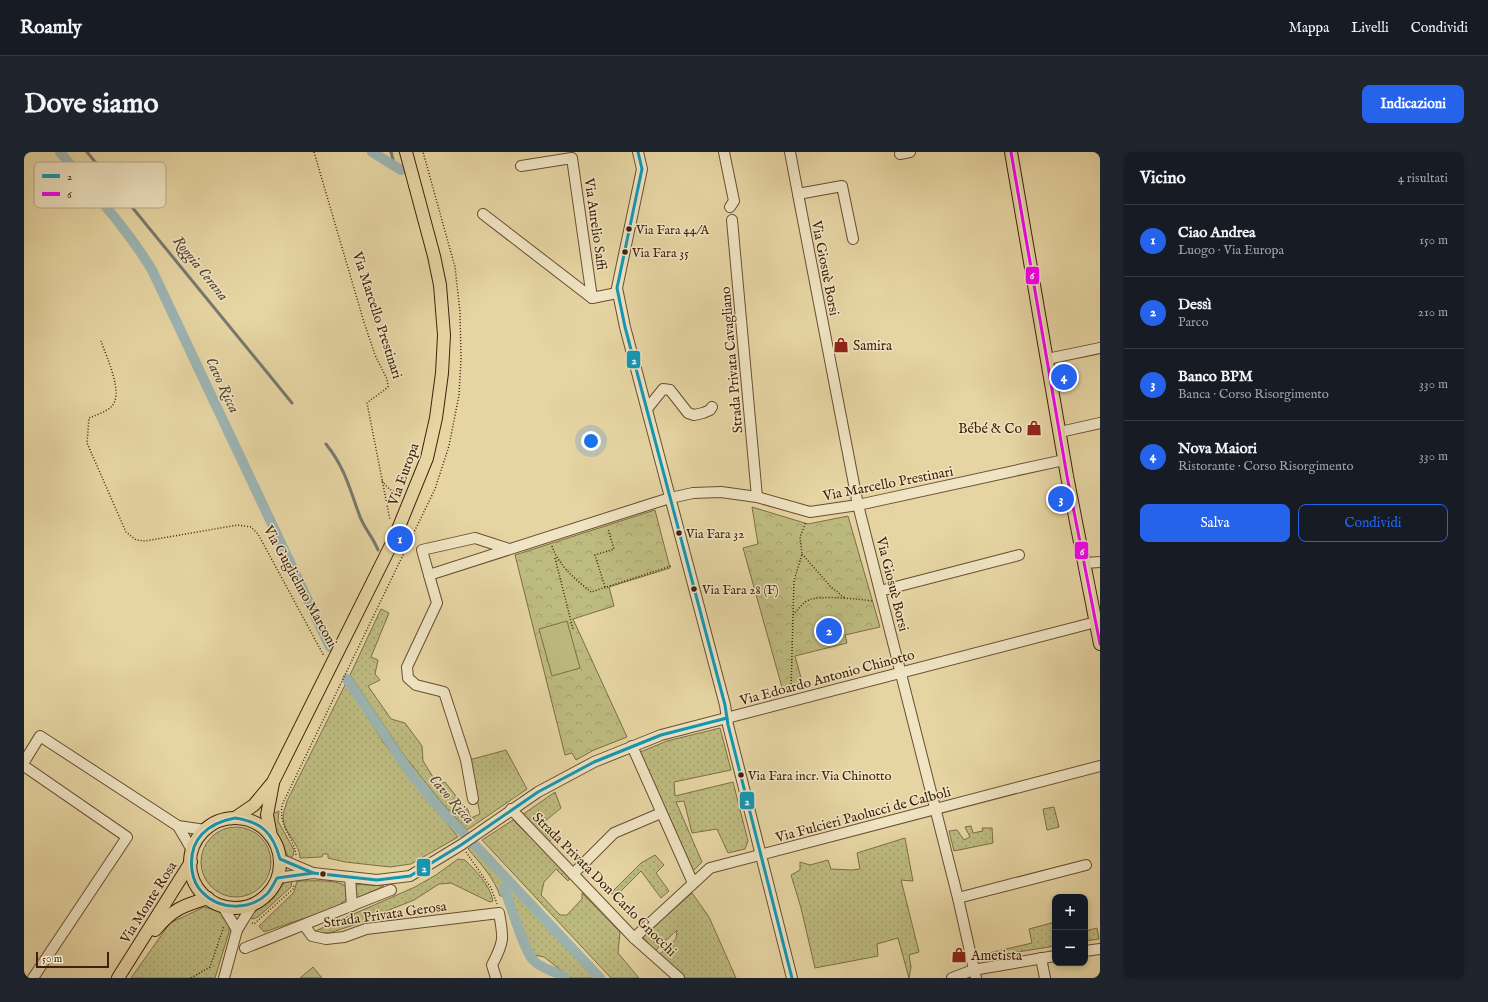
<!DOCTYPE html>
<html lang="it">
<meta charset="utf-8">
<style>
body{margin:0;font-family:"IM FELL English",serif;background:#20242c;color:#f1f3f6}
.controls{position:absolute;right:12px;bottom:12px;display:grid;overflow:hidden;border-radius:8px;box-shadow:0 2px 6px #0003}
.controls button{width:36px;height:36px;display:grid;place-items:center;padding:0;border:0;border-bottom:1px solid #363941;background:#171b24;color:#f1f3f6;font:20px sans-serif}
.scale{position:absolute;left:12px;bottom:10px;width:73px;box-sizing:border-box;padding-left:4px;border:2px solid #40200b;border-top:0;font-size:11px;line-height:14px;white-space:nowrap;color:#40200b;-webkit-text-stroke:3px #efe4c3;paint-order:stroke}
.you{position:absolute;left:567px;top:289px;width:14px;height:14px;margin:-10px;border:3px solid #fff;border-radius:50%;background:#1a73e8;box-shadow:0 0 0 6px #1a73e833}
.badge{display:grid;place-items:center;width:26px;height:26px;border-radius:50%;background:#2563eb;color:#fff;font-size:13px;font-weight:700}
.pin{position:absolute;translate:-50% -50%;border:2px solid #fff;box-shadow:0 1px 4px #0006}
.list{margin:0;padding:0;list-style:none}
h2{display:flex;justify-content:space-between;align-items:center;height:52px;margin:0;padding:0 16px;font-size:17px}
h2 small{font-size:13px;font-weight:400;color:#9ea1a6}
.list li{display:grid;grid-template-columns:26px 1fr auto;gap:12px;align-items:center;box-sizing:border-box;height:72px;padding:0 16px;border-top:1px solid #363941}
.list b{display:block;font-size:15px;white-space:nowrap}
.list p{margin:0;font-size:13px;white-space:nowrap;color:#9ea1a6}
.list em{font-size:13px;font-style:normal;color:#9ea1a6}
.actions{display:flex;gap:8px;padding:12px 16px}
.actions a{flex:1;padding:9px 0;border:1px solid #2563eb;border-radius:8px;text-align:center;font-size:14px;color:#2563eb}
.actions .main{background:#2563eb;color:#fff}
.map{position:relative;flex:none;width:1076px;height:826px;overflow:hidden;border-radius:8px}
header{display:flex;align-items:center;gap:24px;box-sizing:border-box;height:56px;padding:0 20px;background:#171b24;border-bottom:1px solid #363941}
header strong{font-size:19px}
nav{display:flex;gap:22px;margin-inline-start:auto;font-size:14px}
.intro{display:flex;align-items:center;justify-content:space-between;box-sizing:border-box;height:96px;padding:0 24px}
h1{margin:0;font-size:28px}
.button{padding:10px 18px;border-radius:8px;background:#2563eb;color:#fff;font-size:14px;font-weight:700}
main{display:flex;gap:24px;padding:0 24px}
aside{flex:1;background:#171b24;border-radius:8px;box-shadow:0 2px 6px #0003}
.map>svg:first-child{display:block}
.grass{fill:url(#grass-dots);stroke:#7e6e46}
.park{fill:url(#park-crowns);stroke:#7e6e46}
.garden{fill:#bdbb80;stroke:#7e6e46}
.lines{fill:none;stroke-linecap:round;stroke-linejoin:round}
.stream{stroke:#777970;stroke-width:3}
.canal{stroke:#9cb5b3;stroke-width:10}
.minor-casing{stroke:#6a4d31;stroke-width:12}
.major-casing{stroke:#40200b;stroke-width:14}
.path{stroke:#40200b;stroke-width:1.5;stroke-dasharray:1 2;stroke-linecap:butt}
.minor{stroke:#efe4c3;stroke-width:10}
.major{stroke:#e6d5a3;stroke-width:12}
.bus-1-casing{stroke:#efe4c3;stroke-width:6}
.bus-2-casing{stroke:#efe4c3;stroke-width:6}
.bus-1{stroke:#1398b6;stroke-width:3}
.bus-2{stroke:#f502f3;stroke-width:3}
.bus-dot{fill:#40200b;stroke:#efe4c3;stroke-width:1.5}
.labels{text-anchor:middle;stroke-width:3;stroke-linejoin:round;paint-order:stroke}
.bus-label{font-size:13px;fill:#40200b;stroke:#efe4c3;text-anchor:start}
.street-label{font-size:14px;fill:#40200b;stroke:#efe4c3}
.poi-label{font-size:14px;fill:#40200b;stroke:#efe4c3;text-anchor:start}
.water-label{font-size:15px;font-style:italic;fill:#574535;stroke:#efe4c3}
.key{fill:#efe4c3;stroke:#baa98c;stroke-width:1}
.key-label{font-size:11px;fill:#40200b}
.line-badge{stroke:#efe4c3;stroke-width:1.5}
.badge-label{font-size:11px;text-anchor:middle;font-weight:bold;fill:#fff}
</style>
<header>
<strong>Roamly</strong>
<nav><a>Mappa</a><a>Livelli</a><a>Condividi</a></nav>
</header>
<div class="intro"><h1>Dove siamo</h1><a class="button">Indicazioni</a></div>
<main>
<div class="map">
<svg width="1076" height="826" viewBox="0 0 1076 826">
<defs>
<pattern id="grass-dots" width="8" height="8" patternUnits="userSpaceOnUse"><rect width="8" height="8" fill="#bdbb80"/><path d="M2 2h.1M6 6h.1" fill="none" stroke="#a4a06d" stroke-width="1.8" stroke-linecap="round"/></pattern>
<pattern id="park-crowns" width="20" height="18" patternUnits="userSpaceOnUse"><rect width="20" height="18" fill="#bdbb80"/><path d="M2 6a3 3 0 1 1 6 0M12 15a3 3 0 1 1 6 0" fill="none" stroke="#a4a06d"/></pattern>
</defs>
<rect width="100%" height="100%" fill="#e6d5a3"/>
<filter id="stains"><feTurbulence type="fractalNoise" baseFrequency=".005" numOctaves="4"/><feColorMatrix values="0 0 0 0 .2 0 0 0 0 .09 0 0 0 0 .02 0 0 0 .5 -.17"/></filter>
<radialGradient id="worn" r=".72"><stop offset=".6" stop-color="#630" stop-opacity="0"/><stop offset="1" stop-color="#630" stop-opacity=".3"/></radialGradient>
<g class="grass">
<polygon points="357,457 365,461 347,505 354,508 351,522 356,528 344,534 367,567 381,571 398,594 399,609 414,633 421,630 438,652 443,656 447,666 456,662 445,608 482,598 503,637 443,678 417,650 382,606 326,523"/>
<path d="M322,531L360,591L394,636L434,685L387,712L366,715L321,710L304,706V702H299L298,705L276,706C276,691 259,681 259,665C259,660 262,654 263,649Z"/>
<polygon points="696,576 707,618 650,630 651,644 709,630 724,689 721,697 704,701 693,677 668,681 660,649 652,650 678,710 669,719 614,601 643,589"/>
<polygon points="531,640 537,656 520,670 531,684 525,690 498,663"/>
<polygon points="1030,655 1035,675 1023,678 1019,657"/>
<polygon points="255,659 254,669 270,698 269,704 265,706 249,673 248,662"/>
<polygon points="489,668 546,725 544,729 532,717 520,730 517,743 536,763 543,763 558,747 558,741 596,780 594,801 615,826 587,826 458,688"/>
<polygon points="947,674 949,681 959,679 958,676 968,676 969,691 930,699 925,679 933,678 940,688 946,685 941,675"/>
<circle cx="212" cy="710" r="35"/>
<polygon points="881,686 889,729 877,728 895,800 885,803 887,815 885,826 874,786 853,792 854,804 791,816 777,756 767,723 776,718 776,710 786,713 804,708 807,717 828,718 836,717 833,701"/>
<path d="M448,694L570,826H547L520,805L510,803L505,794L486,744H476C470,726 457,712 444,697Z"/>
<polygon points="631,703 640,713 632,721 645,739 637,746 617,719 592,744 587,741 617,711"/>
<path d="M434,707L441,708C452,719 466,733 469,749L466,750L427,731L415,732L390,748L345,766L336,771L305,781L289,780L391,735L412,723Z"/>
<polygon points="268,729 267,735 234,765 229,767 226,766 226,764 249,746 260,731"/>
<path d="M273,729C286,729 311,727 322,734L324,746L313,755L240,780L235,774L270,740Z"/>
<polygon points="329,732 360,734 333,746"/>
<polygon points="668,741 685,765 712,826 661,826 636,802 652,787 653,778 631,799 619,785"/>
<polygon points="180,755 195,759 206,768 205,780 191,826 107,826 146,771"/>
<polygon points="1031,770 1031,794 957,806 956,803 1008,791 1005,777"/>
<polygon points="1073,776 1075,787 1061,789 1061,779"/>
</g>
<g class="park">
<polygon points="728,355 784,372 824,364 856,475 821,483 823,491 771,504 779,533 759,539 719,396 734,392"/>
<polygon points="631,358 646,416 585,435 590,454 549,467 603,585 570,598 552,608 548,601 541,603 491,403"/>
</g>
<g class="garden">
<polygon points="543,469 556,516 528,524 515,477"/>
<polygon points="289,815 298,826 276,826"/>
</g>
<g class="lines">
<g class="stream">
<polyline points="63,0 268,251"/>
<polyline points="367,0 371,15"/>
<path d="M302,292C321,316 325,335 335,362C339,375 349,385 354,398"/>
</g>
<g class="canal">
<path d="M36,0C68,39 102,75 128,118L306,495"/>
<polyline points="348,0 377,18"/>
<polyline points="323,527 387,622 423,665 451,693 576,826"/>
<path d="M480,736C487,753 499,796 509,808C518,818 531,818 541,826"/>
</g>
<defs>
<g id="minor">
<polyline points="614,0 618,17 593,136 601,175 701,553 704,573 768,826"/>
<polyline points="700,0 710,49 706,55"/>
<polyline points="766,0 774,42 818,34 829,87"/>
<polyline points="876,2 886,0"/>
<polyline points="497,14 548,6 568,146"/>
<polyline points="774,42 834,353 934,746 952,826"/>
<polyline points="459,62 568,146 593,141"/>
<polyline points="708,68 733,345"/>
<polyline points="1023,207 1076,196"/>
<polyline points="623,257 639,237 646,238 664,261 670,263 679,261 686,258 688,255"/>
<polyline points="1036,280 1076,271"/>
<polyline points="485,397 451,386 398,398 405,423 630,351 646,346 669,341 697,340 733,345 786,360 834,353 1040,308"/>
<polyline points="1061,411 1076,410"/>
<polyline points="405,423 413,451 383,515 384,526 392,533 420,540 442,608 449,647"/>
<polyline points="856,439 995,403"/>
<polyline points="608,594 669,731"/>
<polyline points="0,610 16,584 154,674 181,678"/>
<polyline points="0,614 103,685 9,826"/>
<polyline points="487,657 610,786 655,826"/>
<polyline points="154,674 168,698"/>
<polyline points="256,707 289,721"/>
<polyline points="549,722 590,681 637,661"/>
<polyline points="326,725 328,754"/>
<polyline points="253,726 289,721 353,728 386,724 437,693 514,640 570,610 637,583 1072,470"/>
<polyline points="934,746 1062,713"/>
<polyline points="198,753 213,778"/>
<path d="M280,773L288,784L302,787L320,785L342,777L475,761C480,787 480,790 468,813L472,826"/>
<polyline points="610,786 686,716 1076,614"/>
<polyline points="221,796 367,738"/>
<polyline points="1061,799 1076,797"/>
<polyline points="1017,806 1021,826"/>
<polyline points="200,826 213,778 229,752"/>
<polyline points="928,826 949,818 1031,804"/>
</g>
<g id="major">
<polyline points="987,0 1043,324 1076,492"/>
<polyline points="211,666 230,653 249,630 370,387 403,306 412,266 418,221 420,183 416,133 410,104 382,0"/>
<circle cx="211" cy="711" r="45"/>
<polyline points="247,684 243,663 249,631"/>
<path d="M131,778C149,757 158,754 184,746"/>
<polyline points="94,826 167,710"/>
</g>
</defs>
<use href="#minor" class="minor-casing"/>
<use href="#major" class="major-casing"/>
<g class="path">
<path d="M290,0L339,167L351,203L363,227L364,235C357,241 350,245 343,251L366,368"/>
<path d="M77,189C82,204 101,243 87,255C82,260 72,263 65,266L63,291L102,380L112,388L121,389L214,373L227,375L234,382L300,504"/>
<path d="M358,329C364,336 368,342 378,339"/>
<path d="M528,394C534,413 552,428 567,440L647,414"/>
<polyline points="778,402 807,435 821,446"/>
<polyline points="531,406 549,477"/>
<polyline points="581,435 571,403 590,397 584,377"/>
<path d="M769,463C774,458 778,451 785,448C796,443 835,447 848,449"/>
<polyline points="767,538 770,429 778,402 776,385 782,370"/>
<polyline points="442,700 467,736 473,752"/>
<path d="M272,703C269,682 255,678 258,653L411,337L425,294L435,243L437,207L436,160L431,115L399,0"/>
<polyline points="228,771 230,772 269,737 270,733"/>
<polyline points="167,826 186,815 200,774"/>
</g>
<use href="#minor" class="minor"/>
<use href="#major" class="major"/>
<defs>
<g id="bus-1">
<polyline points="614,0 618,17 593,136 601,175 701,553 704,573 768,826"/>
<path d="M211,666C238,670 249,681 256,707L289,721L253,726C250,731 247,738 243,742C225,759 195,758 178,740C172,734 169,726 168,718C164,687 184,671 211,666Z"/>
<polyline points="289,721 353,728 386,724 437,693 514,640 570,610 637,583 703,566"/>
</g>
<polyline id="bus-2" points="987,0 1043,324 1076,492"/>
</defs>
<use href="#bus-1" class="bus-1-casing"/>
<use href="#bus-2" class="bus-2-casing"/>
<use href="#bus-1" class="bus-1"/>
<use href="#bus-2" class="bus-2"/>
</g>
<defs>
<symbol id="shop-bare" viewBox="-9 -9 18 18"><path d="M-5-2.5h2.3a2.7 3.5 0 0 1 5.4 0H5L5.5 6h-11ZM-1.5-2.5h3a1.5 2.3 0 0 0-3 0Z" fill="#8f2418" stroke="#efe4c3" stroke-width="2.5" paint-order="stroke"/></symbol>
</defs>
<g fill-rule="evenodd">
<use href="#shop-bare" x="806" y="182" width="22" height="22"/>
<use href="#shop-bare" x="999" y="265" width="22" height="22"/>
<use href="#shop-bare" x="924" y="792" width="22" height="22"/>
</g>
<g class="bus-dot">
<circle cx="605" cy="77" r="3.5"/>
<circle cx="601" cy="100" r="3.5"/>
<circle cx="655" cy="381" r="3.5"/>
<circle cx="670" cy="437" r="3.5"/>
<circle cx="717" cy="623" r="3.5"/>
<circle cx="299" cy="722" r="3.5"/>
</g>
<g class="labels">
<g class="bus-label">
<text x="612" y="82">Via Fara 44/A</text>
<text x="608" y="105">Via Fara 35</text>
<text x="662" y="386">Via Fara 32</text>
<text x="678" y="442">Via Fara 28 (F)</text>
<text x="724" y="628">Via Fara incr. Via Chinotto</text>
</g>
<g class="street-label">
<text transform="translate(572 72) rotate(82)" y="5">Via Aurelio Saffi</text>
<text transform="translate(802 116) rotate(79)" y="5">Via Giosuè Borsi</text>
<text transform="translate(354 163) rotate(72)" y="5">Via Marcello Prestinari</text>
<text transform="translate(707 208) rotate(-95)" y="5">Strada Privata Cavagliano</text>
<text transform="translate(379 322) rotate(-70)" y="5">Via Europa</text>
<text transform="translate(864 331) rotate(-11)" y="5">Via Marcello Prestinari</text>
<text transform="translate(869 432) rotate(76)" y="5">Via Giosuè Borsi</text>
<text transform="translate(277 434) rotate(61)" y="5">Via Guglielmo Marconi</text>
<text transform="translate(803 525) rotate(-15)" y="5">Via Edoardo Antonio Chinotto</text>
<text transform="translate(839 662) rotate(-15)" y="5">Via Fulcieri Paolucci de Calboli</text>
<text transform="translate(581 732) rotate(45)" y="5">Strada Privata Don Carlo Gnocchi</text>
<text transform="translate(124 750) rotate(-58)" y="5">Via Monte Rosa</text>
<text transform="translate(361 762) rotate(-8)" y="5">Strada Privata Gerosa</text>
</g>
<g class="poi-label">
<text x="829" y="198">Samira</text>
<text x="998" y="281" text-anchor="end">Bébé &amp; Co</text>
<text x="947" y="808">Ametista</text>
</g>
<g class="water-label">
<text transform="translate(177 116) rotate(51)" y="5">Roggia Cerana</text>
<text transform="translate(199 233) rotate(65)" y="5">Cavo Ricca</text>
<text transform="translate(428 647) rotate(49)" y="5">Cavo Ricca</text>
</g>
</g>
<rect x="10" y="10" width="132" height="46" rx="6" class="key"/>
<rect x="18" y="22" width="18" height="4" fill="#1398b6"/>
<rect x="18" y="40" width="18" height="4" fill="#f502f3"/>
<g class="key-label">
<text x="43" y="28">2</text>
<text x="43" y="46">6</text>
</g>
<g class="line-badge">
<rect x="1001" y="114" width="15" height="19" rx="4" fill="#f502f3"/>
<rect x="602" y="198" width="15" height="19" rx="4" fill="#1398b6"/>
<rect x="1050" y="389" width="15" height="19" rx="4" fill="#f502f3"/>
<rect x="715" y="639" width="16" height="19" rx="4" fill="#1398b6"/>
<rect x="392" y="706" width="15" height="19" rx="4" fill="#1398b6"/>
</g>
<g class="badge-label">
<text x="1008" y="127">6</text>
<text x="610" y="212">2</text>
<text x="1058" y="403">6</text>
<text x="723" y="653">2</text>
<text x="400" y="720">2</text>
</g>
<rect width="100%" height="100%" filter="url(#stains)"/>
<rect width="100%" height="100%" fill="url(#worn)"/>
</svg>
<div class="controls">
<button>+</button>
<button>−</button>
</div>
<div class="scale">50 m</div>
<div class="you"></div>
<div class="pin badge" style="left:376px;top:387px">1</div>
<div class="pin badge" style="left:805px;top:479px">2</div>
<div class="pin badge" style="left:1037px;top:347px">3</div>
<div class="pin badge" style="left:1040px;top:225px">4</div>
</div>
<aside>
<h2>Vicino<small>4 risultati</small></h2>
<ul class="list">
<li><span class="badge">1</span><div><b>Ciao Andrea</b><p>Luogo · Via Europa</p></div><em>150 m</em></li>
<li><span class="badge">2</span><div><b>Dessì</b><p>Parco</p></div><em>210 m</em></li>
<li><span class="badge">3</span><div><b>Banco BPM</b><p>Banca · Corso Risorgimento</p></div><em>330 m</em></li>
<li><span class="badge">4</span><div><b>Nova Maiori</b><p>Ristorante · Corso Risorgimento</p></div><em>330 m</em></li>
</ul>
<div class="actions"><a class="main">Salva</a><a>Condividi</a></div>
</aside>
</main>
